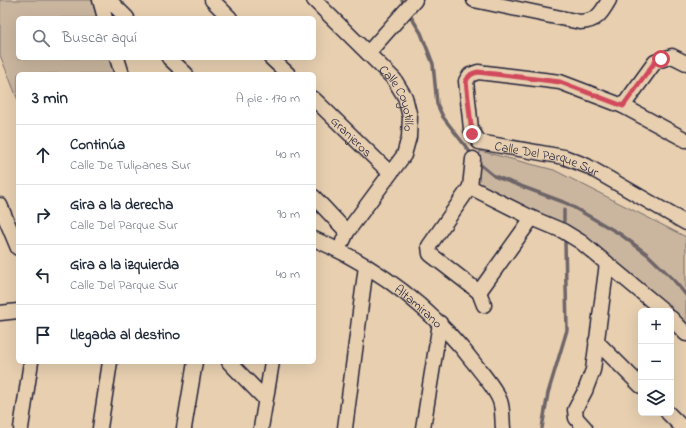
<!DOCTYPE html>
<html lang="es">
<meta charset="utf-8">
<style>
body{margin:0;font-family:"Indie Flower",sans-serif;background:#f6f6f7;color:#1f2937}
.controls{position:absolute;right:12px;bottom:12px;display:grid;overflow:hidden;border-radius:6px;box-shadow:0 4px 16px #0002}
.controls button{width:36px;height:36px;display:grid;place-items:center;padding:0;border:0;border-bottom:1px solid #e0e1e3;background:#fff;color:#1f2937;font:20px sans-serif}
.stop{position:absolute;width:12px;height:12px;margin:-9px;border:3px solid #d1495b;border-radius:50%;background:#fff}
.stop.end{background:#d1495b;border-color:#fff;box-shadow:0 1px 4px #0008}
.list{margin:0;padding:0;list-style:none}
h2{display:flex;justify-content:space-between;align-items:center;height:52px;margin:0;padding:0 16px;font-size:17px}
h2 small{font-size:13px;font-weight:400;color:#747a83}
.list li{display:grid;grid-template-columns:26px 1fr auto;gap:12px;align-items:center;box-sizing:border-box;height:60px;padding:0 16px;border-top:1px solid #e0e1e3}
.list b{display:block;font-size:15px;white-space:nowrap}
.list p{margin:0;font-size:13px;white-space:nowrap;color:#747a83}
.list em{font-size:13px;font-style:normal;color:#747a83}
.icon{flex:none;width:22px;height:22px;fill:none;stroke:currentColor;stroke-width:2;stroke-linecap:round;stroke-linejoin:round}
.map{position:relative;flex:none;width:686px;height:428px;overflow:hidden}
.search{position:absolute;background:#fff;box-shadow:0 4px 16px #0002;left:16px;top:16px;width:300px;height:44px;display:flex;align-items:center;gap:10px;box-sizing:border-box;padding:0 14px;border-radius:6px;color:#747a83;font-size:15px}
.panel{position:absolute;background:#fff;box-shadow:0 4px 16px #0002;left:16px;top:72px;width:300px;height:292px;border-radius:6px}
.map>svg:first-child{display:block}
.green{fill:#cab69f;stroke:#766c6d}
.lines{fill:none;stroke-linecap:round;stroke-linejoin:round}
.stream{stroke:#6e6568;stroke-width:3.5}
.minor-casing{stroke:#22223b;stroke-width:17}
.minor{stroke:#e7cfb0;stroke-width:14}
.route{stroke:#d1495b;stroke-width:5}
.labels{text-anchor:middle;stroke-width:3;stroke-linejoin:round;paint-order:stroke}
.street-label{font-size:13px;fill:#22223b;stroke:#e7cfb0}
</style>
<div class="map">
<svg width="686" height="428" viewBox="0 0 686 428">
<rect width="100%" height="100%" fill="#e7cfb0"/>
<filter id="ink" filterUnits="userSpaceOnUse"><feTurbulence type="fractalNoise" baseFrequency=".025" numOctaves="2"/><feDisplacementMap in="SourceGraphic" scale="8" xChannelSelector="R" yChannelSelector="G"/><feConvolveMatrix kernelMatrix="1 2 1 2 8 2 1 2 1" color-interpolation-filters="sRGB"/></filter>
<g filter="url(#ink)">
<g class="green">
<polygon points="0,0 92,0 97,18 18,18 18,58 109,58 114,74 18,74 18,100 0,55"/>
<polygon points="480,151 554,170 686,237 686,326 668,307 574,230 477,185"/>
</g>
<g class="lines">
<g class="stream">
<polyline points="402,0 405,7"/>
<polyline points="408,12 421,33 433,64 437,104 443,117 473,156"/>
<polyline points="476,161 494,176 566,203 620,234 647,254 672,278 686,295"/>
<polyline points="564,210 564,221"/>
<polyline points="542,428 548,393 567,330 565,242"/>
</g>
<defs>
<g id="minor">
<polyline points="100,0 105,18"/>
<polyline points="109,0 127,18"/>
<polyline points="212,0 230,18"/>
<path id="s1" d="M314,0L394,79L405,97L410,117L409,137L404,155L347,232"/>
<path d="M474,0L580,22C597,21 601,14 609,0"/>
<polyline points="368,53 415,0"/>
<polyline points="117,58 122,74"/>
<polyline points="169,58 186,74"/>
<polyline points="271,58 288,74"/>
<path id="s2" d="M314,99L390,173"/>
<polyline points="623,106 655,62 672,56 686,63"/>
<path id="s3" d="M686,140L623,106L560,82L478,72L470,75L466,81L471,129L479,142L564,157L587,166L686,223"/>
<polyline points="473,159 470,187 429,246 430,254 479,292 484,305"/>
<polyline points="470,187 532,218 563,231 581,242 664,311"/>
<polyline points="314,197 347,232 343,241"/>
<polyline points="0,205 18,248"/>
<path id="s4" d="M314,239C379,267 435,311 478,368C485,377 496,390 500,401C503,409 502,419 503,428"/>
<polyline points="479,292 532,218"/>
<polyline points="0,313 18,311"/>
<polyline points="671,318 686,334"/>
<polyline points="596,341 641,386"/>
<polyline points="229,362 265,399"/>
<polyline points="668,413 683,428"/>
<polyline points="21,428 31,362"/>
<polyline points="100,428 110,362"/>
<polyline points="184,428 195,362"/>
<polyline points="261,428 272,362"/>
<polyline points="345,428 366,266"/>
<polyline points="423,428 440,323"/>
<polyline points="585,428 576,418 575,410 585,391 593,370 607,263"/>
</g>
</defs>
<use href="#minor" class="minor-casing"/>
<use href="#minor" class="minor"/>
</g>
</g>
<g class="lines" filter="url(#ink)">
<path class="route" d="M472,134L466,81C469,75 472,73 478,72L560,82L623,106L655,62L661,59"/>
</g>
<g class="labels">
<g class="street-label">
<text dy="5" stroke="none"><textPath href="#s1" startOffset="132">Calle Coyotillo</textPath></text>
<text dy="5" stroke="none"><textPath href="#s2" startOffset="53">Granjeros</textPath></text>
<text dy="5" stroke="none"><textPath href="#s3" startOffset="371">Calle Del Parque Sur</textPath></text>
<text dy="5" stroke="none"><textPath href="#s4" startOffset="125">Altamirano</textPath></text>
</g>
</g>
</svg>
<div class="controls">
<button>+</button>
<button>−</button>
<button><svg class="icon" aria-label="layers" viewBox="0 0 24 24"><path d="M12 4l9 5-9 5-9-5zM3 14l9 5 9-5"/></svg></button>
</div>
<div class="stop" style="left:661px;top:59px"></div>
<div class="stop end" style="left:472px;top:134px"></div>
<div class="search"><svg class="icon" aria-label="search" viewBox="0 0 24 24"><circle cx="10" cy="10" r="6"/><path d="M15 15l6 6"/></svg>Buscar aquí</div>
<section class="panel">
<h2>3 min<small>A pie · 170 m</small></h2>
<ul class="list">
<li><svg class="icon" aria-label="ahead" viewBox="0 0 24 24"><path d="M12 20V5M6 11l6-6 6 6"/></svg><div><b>Continúa</b><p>Calle De Tulipanes Sur</p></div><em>40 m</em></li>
<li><svg class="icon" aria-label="right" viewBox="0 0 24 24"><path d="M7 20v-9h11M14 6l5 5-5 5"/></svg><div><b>Gira a la derecha</b><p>Calle Del Parque Sur</p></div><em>90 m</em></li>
<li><svg class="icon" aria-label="left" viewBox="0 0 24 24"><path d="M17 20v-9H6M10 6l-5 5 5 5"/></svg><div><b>Gira a la izquierda</b><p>Calle Del Parque Sur</p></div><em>40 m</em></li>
<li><svg class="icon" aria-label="arrive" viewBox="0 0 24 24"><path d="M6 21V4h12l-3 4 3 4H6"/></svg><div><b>Llegada al destino</b></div></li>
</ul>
</section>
</div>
